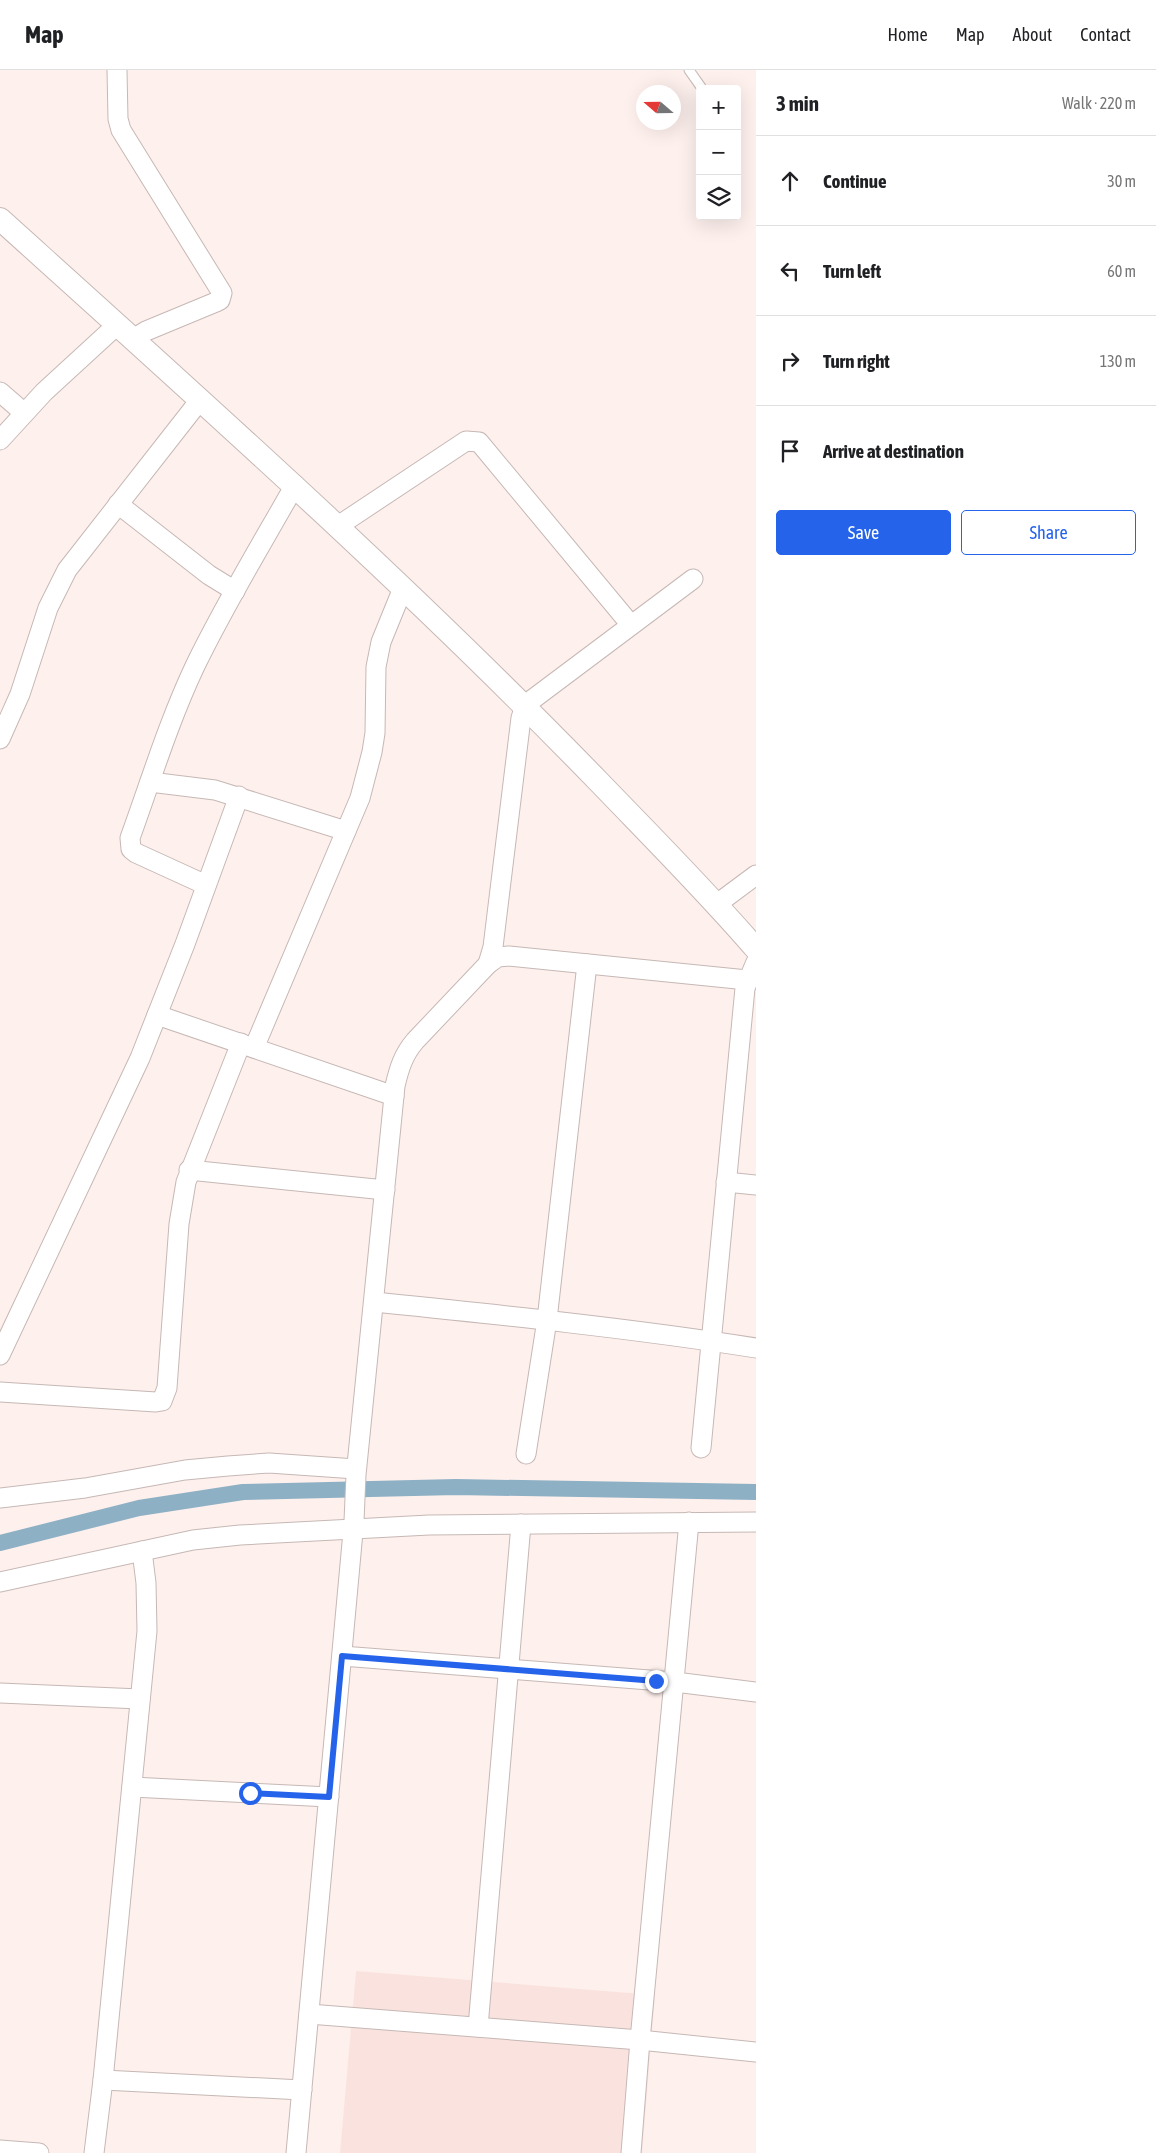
<!DOCTYPE html>
<meta charset="utf-8">
<style>
body{margin:0;font-family:"Asap Condensed",sans-serif;background:#f2f2f2;color:#202124}
.controls{position:absolute;right:15px;top:15px;display:grid;overflow:hidden;border-radius:5px;box-shadow:0 5px 20px #0002}
.controls button{width:45px;height:45px;display:grid;place-items:center;padding:0;border:0;border-bottom:1px solid #e0e0e0;background:#fff;color:#202124;font:25px sans-serif}
.compass{position:absolute;left:636px;top:15px;width:45px;height:45px;border-radius:50%;background:#fff;box-shadow:0 5px 20px #0002;rotate:290deg}
.stop{position:absolute;width:15px;height:15px;margin:-11px;border:4px solid #2563eb;border-radius:50%;background:#fff}
.stop.end{background:#2563eb;border-color:#fff;box-shadow:0 1px 5px #0008}
.list{margin:0;padding:0;list-style:none}
h2{display:flex;justify-content:space-between;align-items:center;height:65px;margin:0;padding:0 20px;font-size:21px}
h2 small{font-size:16px;font-weight:400;color:#757577}
.list li{display:grid;grid-template-columns:32px 1fr auto;gap:15px;align-items:center;box-sizing:border-box;height:90px;padding:0 20px;border-top:1px solid #e0e0e0}
.list b{display:block;font-size:19px;white-space:nowrap}
.list em{font-size:16px;font-style:normal;color:#757577}
.actions{display:flex;gap:10px;padding:15px 20px}
.actions a{flex:1;padding:11px 0;border:1px solid #2563eb;border-radius:5px;text-align:center;font-size:18px;color:#2563eb}
.actions .main{background:#2563eb;color:#fff}
.icon{flex:none;width:28px;height:28px;fill:none;stroke:currentColor;stroke-width:2;stroke-linecap:round;stroke-linejoin:round}
.map{position:relative;flex:none;width:756px;height:2083px;overflow:hidden}
header{display:flex;align-items:center;gap:30px;box-sizing:border-box;height:70px;padding:0 25px;background:#fff;border-bottom:1px solid #e0e0e0}
header strong{font-size:24px}
nav{display:flex;gap:28px;margin-inline-start:auto;font-size:18px}
main{display:flex}
aside{flex:1;background:#fff}
.map>svg:first-child{display:block}
.built{fill:#fae3df}
.lines{fill:none;stroke-linecap:round;stroke-linejoin:round}
.canal{stroke:#8db0c4;stroke-width:16}
.service-casing{stroke:#c6b8b5;stroke-width:11}
.minor-casing{stroke:#c6b8b5;stroke-width:21}
.tertiary-casing{stroke:#c6b8b5;stroke-width:24}
.service{stroke:#fff;stroke-width:9}
.minor{stroke:#fff;stroke-width:19}
.tertiary{stroke:#fff;stroke-width:22}
.route{stroke:#2563eb;stroke-width:6}
</style>
<header>
<strong>Map</strong>
<nav><a>Home</a><a>Map</a><a>About</a><a>Contact</a></nav>
</header>
<main>
<div class="map">
<svg width="756" height="2083" viewBox="0 0 756 2083">
<rect width="100%" height="100%" fill="#fef0ed"/>
<polygon class="built" points="356,1901 655,1925 642,2083 340,2083"/>
<g class="lines">
<polyline class="canal" points="0,1473 139,1438 243,1422 456,1417 756,1422"/>
<defs>
<polyline id="service" points="689,0 701,17"/>
<g id="minor">
<polyline points="117,0 118,49 121,60 222,223 220,230 216,232 146,261 133,269"/>
<polyline points="0,322 23,342"/>
<polyline points="0,370 44,322 117,255"/>
<polyline points="118,434 209,505 235,521"/>
<polyline points="338,456 466,371 479,372 631,555"/>
<polyline points="0,669 20,624 48,538 67,500 200,330"/>
<polyline points="150,712 215,720 346,761"/>
<path d="M206,815L136,783L131,779L130,768C151,710 169,651 195,596C225,534 261,475 295,415"/>
<polyline points="717,834 756,805"/>
<polyline points="488,894 493,877 521,648 525,635 693,509"/>
<polyline points="157,945 394,1026"/>
<polyline points="254,978 360,728 372,682 375,663 376,597 381,572 403,518"/>
<polyline points="189,1100 385,1120"/>
<polyline points="726,1112 756,1115"/>
<path d="M374,1232C501,1245 629,1258 756,1278"/>
<polyline points="0,1285 140,988 185,874 239,726"/>
<polyline points="0,1322 156,1332 162,1331 167,1318 179,1154 186,1112 241,973"/>
<polyline points="701,1378 745,918 756,892"/>
<polyline points="526,1384 547,1250 587,894"/>
<polyline points="0,1428 85,1418 185,1400 228,1396 269,1393 356,1399"/>
<polyline points="0,1512 193,1470 240,1465 429,1455 756,1452"/>
<polyline points="342,1586 675,1612 756,1622"/>
<polyline points="0,1623 140,1629"/>
<polyline points="132,1717 329,1727"/>
<polyline points="309,1944 640,1970 756,1982"/>
<polyline points="478,1957 521,1454"/>
<polyline points="103,2010 302,2020"/>
<polyline points="0,2080 39,2083"/>
<polyline points="94,2083 103,2010 147,1561 146,1513 142,1481"/>
<path d="M296,2083L354,1451L356,1405L395,1016C399,999 403,985 415,971L488,894L498,887L509,886L747,910"/>
<polyline points="631,2083 640,1970 689,1452"/>
</g>
<path id="tertiary" d="M0,149C204,333 409,516 600,713C653,768 706,821 756,879"/>
</defs>
<use href="#service" class="service-casing"/>
<use href="#minor" class="minor-casing"/>
<use href="#tertiary" class="tertiary-casing"/>
<use href="#service" class="service"/>
<use href="#minor" class="minor"/>
<use href="#tertiary" class="tertiary"/>
</g>
<g class="lines">
<polyline class="route" points="250,1723 329,1727 342,1586 656,1611"/>
</g>
</svg>
<div class="controls">
<button>+</button>
<button>−</button>
<button><svg class="icon" aria-label="layers" viewBox="0 0 24 24"><path d="M12 4l9 5-9 5-9-5zM3 14l9 5 9-5"/></svg></button>
</div>
<svg class="compass" viewBox="-18 -18 36 36"><path d="M0-13l5 13h-10z" fill="#e53935"/><path d="M0 13l5-13h-10z" fill="#757577"/></svg>
<div class="stop" style="left:250px;top:1723px"></div>
<div class="stop end" style="left:656px;top:1611px"></div>
</div>
<aside>
<h2>3 min<small>Walk · 220 m</small></h2>
<ul class="list">
<li><svg class="icon" aria-label="ahead" viewBox="0 0 24 24"><path d="M12 20V5M6 11l6-6 6 6"/></svg><div><b>Continue</b></div><em>30 m</em></li>
<li><svg class="icon" aria-label="left" viewBox="0 0 24 24"><path d="M17 20v-9H6M10 6l-5 5 5 5"/></svg><div><b>Turn left</b></div><em>60 m</em></li>
<li><svg class="icon" aria-label="right" viewBox="0 0 24 24"><path d="M7 20v-9h11M14 6l5 5-5 5"/></svg><div><b>Turn right</b></div><em>130 m</em></li>
<li><svg class="icon" aria-label="arrive" viewBox="0 0 24 24"><path d="M6 21V4h12l-3 4 3 4H6"/></svg><div><b>Arrive at destination</b></div></li>
</ul>
<div class="actions"><a class="main">Save</a><a>Share</a></div>
</aside>
</main>
